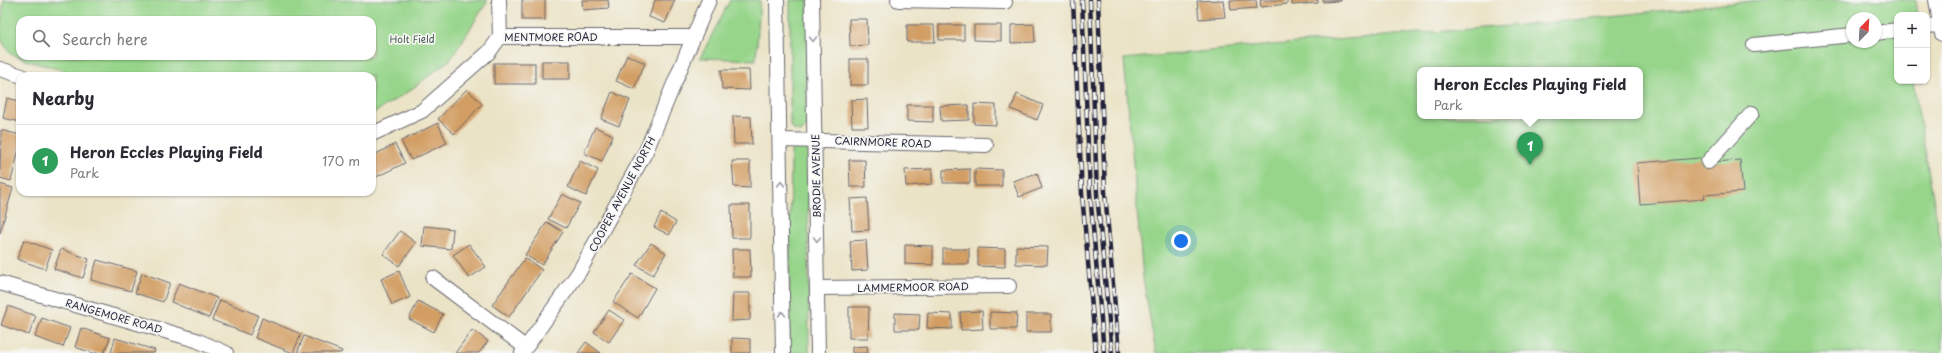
<!DOCTYPE html>
<meta charset="utf-8">
<style>
body{margin:0;font-family:"Playpen Sans",sans-serif;background:#f7f7f7;color:#2b2b33}
.controls{position:absolute;right:12px;top:12px;display:grid;overflow:hidden;border-radius:8px;box-shadow:0 1px 3px #0004}
.controls button{width:36px;height:36px;display:grid;place-items:center;padding:0;border:0;border-bottom:1px solid #e1e1e2;background:#fff;color:#2b2b33;font:20px sans-serif}
.compass{position:absolute;left:1846px;top:12px;width:36px;height:36px;border-radius:50%;background:#fff;box-shadow:0 1px 3px #0004;rotate:24deg}
.you{position:absolute;left:1181px;top:241px;width:14px;height:14px;margin:-10px;border:3px solid #fff;border-radius:50%;background:#1a73e8;box-shadow:0 0 0 6px #1a73e833}
.badge{display:grid;place-items:center;width:26px;height:26px;border-radius:50%;background:#2563eb;color:#fff;font-size:13px;font-weight:700}
.pin{position:absolute;translate:-50% -33px;filter:drop-shadow(0 1px 2px #0008)}
.pin::after{content:'';position:absolute;top:21px;width:14px;height:12px;background:inherit;clip-path:polygon(0 0,100% 0,50% 100%)}
.popup{position:absolute;left:1417px;top:67px;width:226px;height:52px;box-sizing:border-box;display:grid;place-content:center;border-radius:8px;background:#fff;filter:drop-shadow(0 1px 3px #0005);font-size:13px;white-space:nowrap;color:#7c7c81}
.popup b{font-size:15px;color:#2b2b33}
.popup::after{content:'';position:absolute;left:50%;top:100%;margin-left:-8px;border:8px solid transparent;border-top-color:#fff}
.list{margin:0;padding:0;list-style:none}
h2{display:flex;justify-content:space-between;align-items:center;height:52px;margin:0;padding:0 16px;font-size:17px}
h2 small{font-size:13px;font-weight:400;color:#7c7c81}
.list li{display:grid;grid-template-columns:26px 1fr auto;gap:12px;align-items:center;box-sizing:border-box;height:72px;padding:0 16px;border-top:1px solid #e1e1e2}
.list b{display:block;font-size:15px;white-space:nowrap}
.list p{margin:0;font-size:13px;white-space:nowrap;color:#7c7c81}
.list em{font-size:13px;font-style:normal;color:#7c7c81}
.icon{flex:none;width:22px;height:22px;fill:none;stroke:currentColor;stroke-width:2;stroke-linecap:round;stroke-linejoin:round}
.map{position:relative;flex:none;width:1942px;height:353px;overflow:hidden}
.search{position:absolute;background:#fff;box-shadow:0 1px 3px #0004;left:16px;top:16px;width:360px;height:44px;display:flex;align-items:center;gap:10px;box-sizing:border-box;padding:0 14px;border-radius:12px;color:#7c7c81;font-size:15px}
.panel{position:absolute;background:#fff;box-shadow:0 1px 3px #0004;left:16px;top:72px;width:360px;height:124px;border-radius:12px}
.map>svg:first-child{display:block}
.green{fill:#97d58b;stroke:#5c7c63;fill-rule:evenodd}
.building{fill:#d29e63}
.lines{fill:none;stroke-linecap:round;stroke-linejoin:round}
.minor-casing{stroke:#68666c;stroke-width:16}
.minor{stroke:#fff;stroke-width:14}
.rail-casing{stroke:#22223b;stroke-width:4.5}
.rail{stroke:#f6f6f2;stroke-width:3;stroke-dasharray:9;stroke-linecap:butt}
.oneway{stroke:#9c9ca7}
.labels{text-anchor:middle;stroke-width:3.5;stroke-linejoin:round;paint-order:stroke}
.street-label{font-size:10px;fill:#22223b;stroke:#f6f6f2}
.park-label{font-size:10px;fill:#455853;stroke:#f6f6f2}
</style>
<div class="map">
<svg width="1942" height="353" viewBox="0 0 1942 353">
<rect width="100%" height="100%" fill="#f6f6f2"/>
<filter id="ink" filterUnits="userSpaceOnUse"><feTurbulence type="fractalNoise" baseFrequency=".025" numOctaves="2"/><feDisplacementMap in="SourceGraphic" scale="8" xChannelSelector="R" yChannelSelector="G"/><feConvolveMatrix kernelMatrix="1 2 1 2 8 2 1 2 1" color-interpolation-filters="sRGB"/></filter>
<filter id="wash" filterUnits="userSpaceOnUse"><feTurbulence type="fractalNoise" baseFrequency=".012" numOctaves="4" result="noise"/><feDisplacementMap in="SourceGraphic" scale="16" xChannelSelector="R" yChannelSelector="G"/><feGaussianBlur stdDeviation="0.9" result="paint"/><feColorMatrix in="noise" values="0 0 0 0 0 0 0 0 0 0 0 0 0 0 0 0 0 1.4 0 .05"/><feComposite in="paint" operator="in"/></filter>
<g filter="url(#wash)">
<rect width="100%" height="100%" fill="#ebe3c6"/>
<g class="green">
<path d="M4,0H487V2L451,59L409,91L372,114V76H84L28,61L11,54L3,43L0,33ZM20,20H372V56H20Z"/>
<polygon points="730,0 760,0 756,60 700,58"/>
<polygon points="790,0 808,0 808,125 801,132 794,130 790,126"/>
<path d="M1761,0H1776L1782,2L1813,0H1915L1917,15H1897V81H1913L1942,249V353H1156L1143,278L1124,59L1272,45L1545,23ZM1852,18H1876V42H1852ZM1420,70H1640V116H1420Z"/>
<polygon points="795,145 804,146 808,151 809,353 789,353 791,151"/>
</g>
<g id="blocks">
<g class="building">
<rect x="522" y="0" width="23" height="20"/>
<polygon points="582,0 608,0 609,8 583,10"/>
<polygon points="655,0 675,0 665,23 649,17"/>
<polygon points="1223,0 1225,17 1199,19 1197,1"/>
<polygon points="1230,0 1256,0 1257,8 1231,10"/>
<polygon points="1260,0 1287,0 1287,4 1261,7"/>
<polygon points="1292,0 1318,0 1318,3 1292,5"/>
<polygon points="1323,0 1340,0 1340,1 1323,2"/>
<polygon points="849,19 867,19 868,45 850,46"/>
<polygon points="1034,24 1035,42 1011,43 1011,25"/>
<polygon points="907,25 934,25 935,42 907,42"/>
<rect x="939" y="25" width="25" height="15"/>
<polygon points="974,25 1001,25 1001,41 974,40"/>
<polygon points="627,55 645,63 634,89 616,81"/>
<rect x="850" y="59" width="18" height="26"/>
<rect x="542" y="61" width="28" height="18"/>
<rect x="494" y="63" width="41" height="21"/>
<polygon points="721,70 749,70 750,90 722,89"/>
<polygon points="467,89 482,104 454,134 438,119"/>
<polygon points="612,92 630,100 619,126 601,119"/>
<polygon points="1017,94 1043,105 1037,120 1011,109"/>
<polygon points="7,98 20,101 20,122 3,118"/>
<polygon points="867,99 868,127 852,127 851,100"/>
<polygon points="974,104 996,105 996,125 974,124"/>
<polygon points="907,105 933,105 933,122 907,121"/>
<polygon points="969,105 969,120 941,121 940,106"/>
<polygon points="733,116 751,117 752,144 734,144"/>
<polygon points="438,123 447,143 411,160 401,141"/>
<polygon points="595,127 613,135 602,161 584,153"/>
<polygon points="1,130 20,135 20,145 11,181 0,178"/>
<polygon points="395,144 405,163 372,179 372,156"/>
<polygon points="1700,158 1701,163 1740,160 1743,192 1704,195 1705,199 1640,204 1637,163"/>
<polygon points="849,160 865,160 866,187 850,187"/>
<polygon points="580,161 598,170 586,196 568,187"/>
<polygon points="732,161 750,161 750,188 734,187"/>
<polygon points="932,169 932,184 906,186 905,170"/>
<polygon points="970,169 970,183 943,183 943,170"/>
<polygon points="975,169 1002,170 1002,186 975,186"/>
<polygon points="1037,173 1042,188 1019,197 1013,181"/>
<polygon points="0,184 13,188 0,233"/>
<polygon points="562,194 580,203 566,228 548,219"/>
<polygon points="867,198 869,230 852,231 850,199"/>
<polygon points="731,205 750,205 750,238 732,238"/>
<polygon points="661,213 676,222 669,235 654,227"/>
<polygon points="547,222 563,232 542,265 525,255"/>
<polygon points="424,226 453,229 451,249 422,246"/>
<polygon points="400,231 416,243 399,266 383,254"/>
<polygon points="24,240 52,250 45,269 17,259"/>
<polygon points="866,240 868,270 852,271 850,241"/>
<polygon points="651,243 666,253 653,275 636,265"/>
<polygon points="469,244 486,267 469,278 453,255"/>
<polygon points="905,245 933,246 933,265 905,264"/>
<polygon points="1016,246 1048,247 1047,265 1016,264"/>
<polygon points="978,248 1005,249 1005,267 978,266"/>
<polygon points="61,249 89,259 83,278 54,269"/>
<polygon points="732,249 750,249 751,277 733,277"/>
<rect x="943" y="249" width="26" height="15"/>
<polygon points="525,258 542,270 509,317 492,305"/>
<polygon points="97,260 137,271 131,291 91,280"/>
<polygon points="399,271 410,297 392,305 381,279"/>
<polygon points="142,273 170,283 163,302 135,293"/>
<polygon points="632,274 655,288 638,318 613,302"/>
<polygon points="179,283 217,298 209,318 171,302"/>
<polygon points="733,293 750,293 750,320 732,321"/>
<polygon points="220,300 258,315 250,335 212,320"/>
<polygon points="418,301 443,314 434,332 409,319"/>
<polygon points="8,306 36,316 29,335 1,325"/>
<polygon points="849,307 869,307 868,338 849,338"/>
<polygon points="609,310 624,320 609,342 594,332"/>
<polygon points="982,311 983,329 961,330 960,312"/>
<polygon points="990,312 1017,313 1016,329 990,329"/>
<polygon points="895,313 920,314 919,330 895,330"/>
<polygon points="928,313 952,314 952,329 927,328"/>
<rect x="1026" y="314" width="25" height="18"/>
<polygon points="42,318 70,328 63,347 35,337"/>
<polygon points="262,318 301,334 293,353 255,338"/>
<polygon points="81,328 110,338 104,353 93,353 75,347"/>
<polygon points="472,330 488,341 479,353 455,353"/>
<polygon points="304,336 342,351 341,353 297,353"/>
<polygon points="115,338 155,350 154,353 111,353"/>
<polygon points="732,338 750,339 750,353 732,353"/>
<polygon points="586,342 601,353 578,353"/>
<polygon points="867,346 868,353 852,353 852,347"/>
</g>
</g>
</g>
<g filter="url(#ink)">
<use href="#blocks" fill-opacity="0" stroke="#68666c" stroke-width="1"/>
<g class="lines">
<defs>
<g id="minor">
<polyline points="499,0 500,37"/>
<polyline points="777,0 783,353"/>
<polyline points="812,0 818,353"/>
<polyline points="898,0 1005,2"/>
<polyline points="1936,0 1942,34"/>
<polyline points="1927,26 1940,25"/>
<polyline points="1876,33 1897,30"/>
<polyline points="1754,45 1852,35"/>
<polyline points="0,69 22,76"/>
<polyline points="372,134 422,111 489,52 500,37 694,37"/>
<polyline points="780,140 986,145"/>
<polyline points="1708,162 1752,113"/>
<polyline points="433,278 525,347"/>
<polyline points="0,283 196,340 226,353"/>
<polyline points="817,288 1009,286"/>
<polyline points="522,353 579,272 646,151 709,0"/>
</g>
</defs>
<use href="#minor" class="minor-casing"/>
<use href="#minor" class="minor"/>
<defs>
<g id="rail">
<polyline points="1073,0 1082,194 1096,353"/>
<polyline points="1082,0 1090,193 1104,353"/>
<polyline points="1090,0 1097,194 1112,353"/>
<polyline points="1098,0 1105,192 1119,353"/>
</g>
</defs>
<use href="#rail" class="rail-casing"/>
<use href="#rail" class="rail"/>
</g>
<defs><path id="oneway-chevron" d="M-2-3.5L2.5 0L-2 3.5" fill="none" stroke-width="1.6" stroke-linecap="round" stroke-linejoin="round"/></defs>
<g class="oneway">
<use href="#oneway-chevron" transform="translate(813 39) rotate(89)"/>
<use href="#oneway-chevron" transform="translate(781 184) rotate(-91)"/>
<use href="#oneway-chevron" transform="translate(817 239) rotate(90)"/>
<use href="#oneway-chevron" transform="translate(782 314) rotate(-91)"/>
</g>
</g>
<g class="labels">
<g class="street-label">
<text x="551" y="41">MENTMORE ROAD</text>
<text transform="translate(883 142) rotate(2)" y="4">CAIRNMORE ROAD</text>
<text transform="translate(816 176) rotate(-91)" y="4">BRODIE AVENUE</text>
<text transform="translate(622 194) rotate(-62)" y="4">COOPER AVENUE NORTH</text>
<text transform="translate(913 287) rotate(-1)" y="4">LAMMERMOOR ROAD</text>
<text transform="translate(114 316) rotate(16)" y="4">RANGEMORE ROAD</text>
</g>
<g class="park-label">
<text x="412" y="43">Holt Field</text>
</g>
</g>
</svg>
<div class="controls">
<button>+</button>
<button>−</button>
</div>
<svg class="compass" viewBox="-18 -18 36 36"><path d="M0-13l5 13h-10z" fill="#e53935"/><path d="M0 13l5-13h-10z" fill="#7c7c81"/></svg>
<div class="you"></div>
<div class="pin badge" style="left:1530px;top:165px;background:#2e9e5b">1</div>
<div class="popup"><b>Heron Eccles Playing Field</b>Park</div>
<div class="search"><svg class="icon" aria-label="search" viewBox="0 0 24 24"><circle cx="10" cy="10" r="6"/><path d="M15 15l6 6"/></svg>Search here</div>
<section class="panel">
<h2>Nearby<small></small></h2>
<ul class="list">
<li><span class="badge" style="background:#2e9e5b">1</span><div><b>Heron Eccles Playing Field</b><p>Park</p></div><em>170 m</em></li>
</ul>
</section>
</div>
